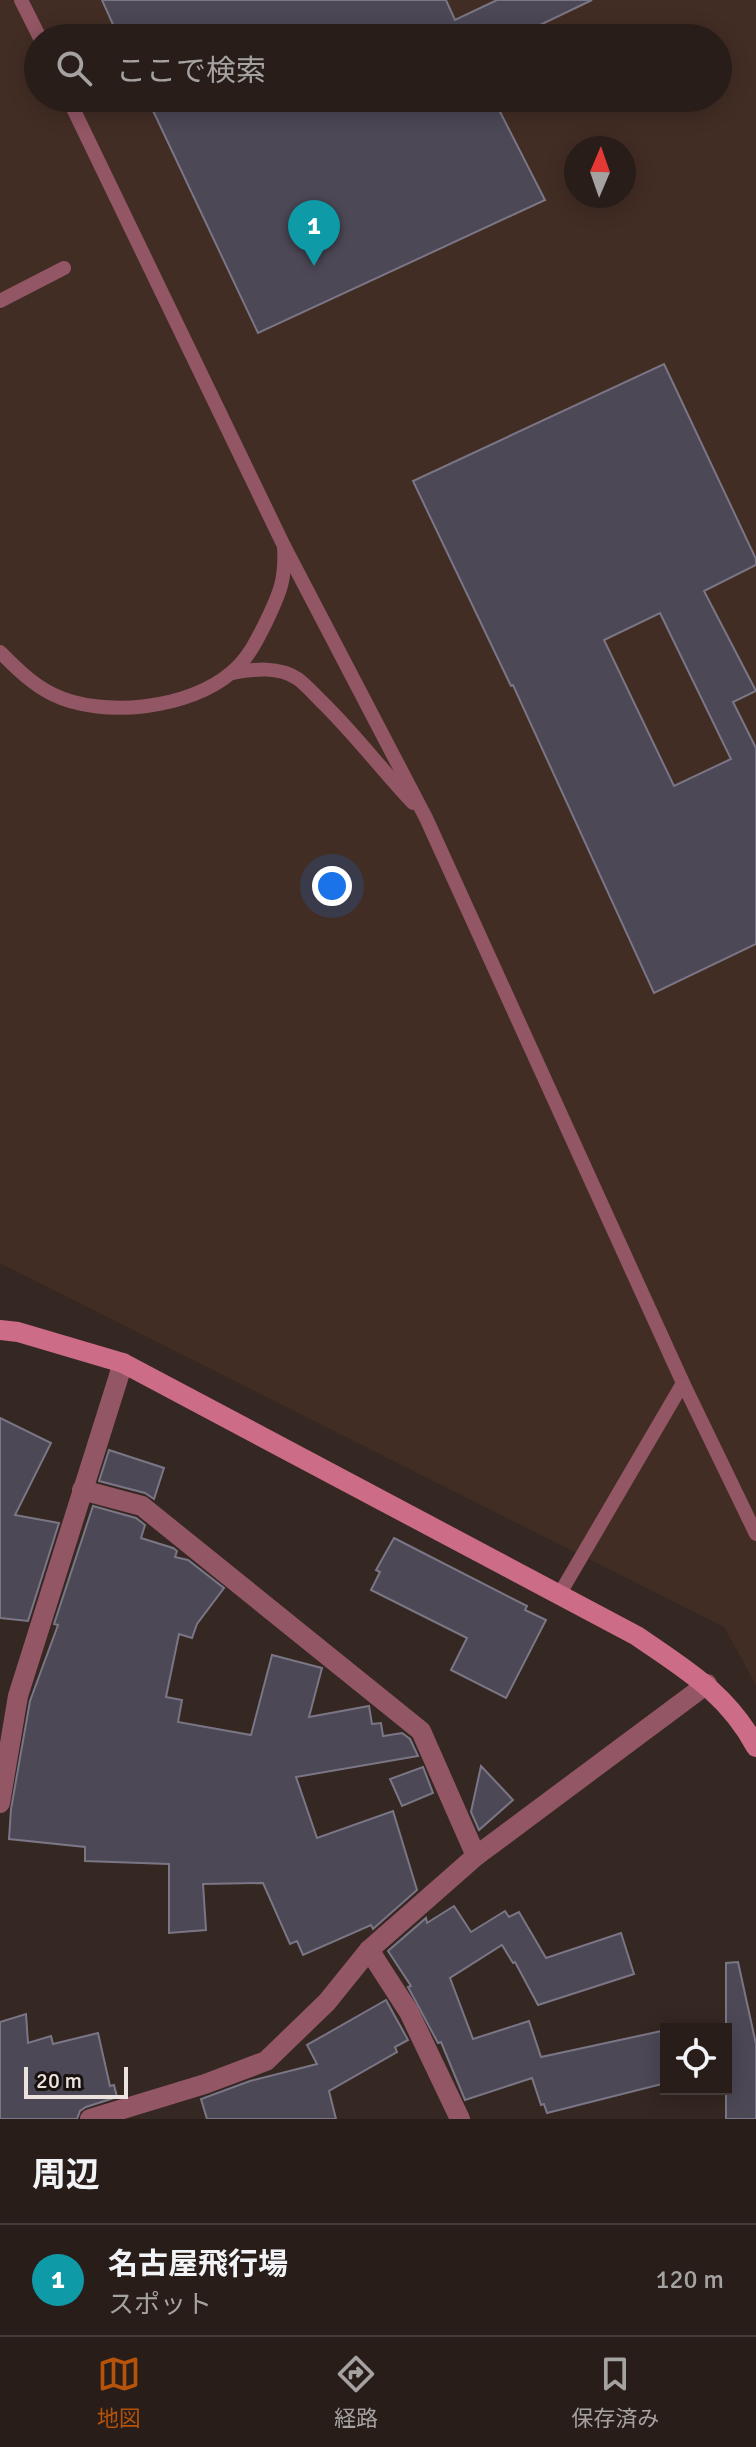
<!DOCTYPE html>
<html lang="ja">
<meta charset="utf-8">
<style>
body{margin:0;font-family:Signika,"Noto Sans JP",sans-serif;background:#342a26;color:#f1f3f6}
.controls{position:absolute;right:24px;bottom:24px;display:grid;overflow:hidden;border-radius:0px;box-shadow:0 4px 20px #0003}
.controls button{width:72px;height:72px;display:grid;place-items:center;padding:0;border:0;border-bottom:2px solid #443b38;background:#281d19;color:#f1f3f6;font:40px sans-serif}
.compass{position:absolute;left:564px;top:136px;width:72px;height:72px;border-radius:50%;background:#281d19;box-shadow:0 4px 20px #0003;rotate:2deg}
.scale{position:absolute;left:24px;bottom:20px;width:104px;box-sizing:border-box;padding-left:8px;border:4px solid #ece2de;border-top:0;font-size:22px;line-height:28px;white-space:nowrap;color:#ece2de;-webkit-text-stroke:6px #18120f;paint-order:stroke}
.you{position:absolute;left:332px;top:886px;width:28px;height:28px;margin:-20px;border:6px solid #fff;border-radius:50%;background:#1a73e8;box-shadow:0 0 0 12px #1a73e833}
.badge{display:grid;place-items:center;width:52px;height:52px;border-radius:50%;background:#b45309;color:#fff;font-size:26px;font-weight:700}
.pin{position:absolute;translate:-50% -66px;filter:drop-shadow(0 2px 4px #0008)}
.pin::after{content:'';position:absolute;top:42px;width:28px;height:24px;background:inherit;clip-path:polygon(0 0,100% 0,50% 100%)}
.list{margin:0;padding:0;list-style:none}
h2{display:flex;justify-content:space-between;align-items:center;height:104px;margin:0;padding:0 32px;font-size:34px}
h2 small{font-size:26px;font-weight:400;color:#a5a2a2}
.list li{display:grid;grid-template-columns:52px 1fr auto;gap:24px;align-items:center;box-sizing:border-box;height:112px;padding:0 32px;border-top:2px solid #443b38}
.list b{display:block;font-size:30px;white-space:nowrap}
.list p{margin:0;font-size:26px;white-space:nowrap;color:#a5a2a2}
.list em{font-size:26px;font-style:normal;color:#a5a2a2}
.icon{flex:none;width:44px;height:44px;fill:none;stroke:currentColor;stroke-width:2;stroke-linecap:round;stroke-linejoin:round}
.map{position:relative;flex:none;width:756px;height:2119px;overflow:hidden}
.search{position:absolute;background:#281d19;box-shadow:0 4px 20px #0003;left:24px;right:24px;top:24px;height:88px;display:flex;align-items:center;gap:20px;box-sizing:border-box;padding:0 28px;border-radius:44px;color:#a5a2a2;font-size:30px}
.sheet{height:216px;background:#281d19}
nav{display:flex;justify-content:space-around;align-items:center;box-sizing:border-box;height:112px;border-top:2px solid #443b38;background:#281d19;font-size:22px;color:#a5a2a2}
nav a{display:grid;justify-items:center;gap:4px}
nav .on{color:#b45309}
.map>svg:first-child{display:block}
.built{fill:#422d24;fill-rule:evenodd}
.building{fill:#4c4856;stroke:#7b7686;stroke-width:2;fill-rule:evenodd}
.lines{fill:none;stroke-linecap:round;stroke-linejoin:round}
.lane{stroke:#935665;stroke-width:14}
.street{stroke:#935665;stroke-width:20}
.secondary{stroke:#cd6c86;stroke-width:20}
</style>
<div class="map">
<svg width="756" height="2119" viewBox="0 0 756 2119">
<rect width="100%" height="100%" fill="#352721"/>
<path class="built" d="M0,0H756V1685L724,1627L0,1263ZM38,38H718V98H38ZM576,148H624V196H576Z"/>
<g class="building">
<polygon points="102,0 446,0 455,20 497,0 592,0 513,38 119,38"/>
<polygon points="147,98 493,98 545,200 258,333"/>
<path d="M664,364L756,559V565L704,591L756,691L733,702L756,748V944L654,993L513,685L511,686L413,481ZM660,613L731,759L674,786L604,640Z"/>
<polygon points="0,1418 51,1443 15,1515 59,1523 28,1621 0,1618"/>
<polygon points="109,1450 164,1468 154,1499 145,1493 99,1481"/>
<polygon points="93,1506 136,1518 145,1525 141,1538 173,1548 177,1551 175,1557 188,1560 224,1588 197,1624 192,1638 179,1634 166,1697 182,1700 178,1722 251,1735 272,1655 322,1668 309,1717 369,1706 372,1724 381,1723 383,1736 402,1733 410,1739 418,1756 296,1777 317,1838 393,1811 417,1890 373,1929 371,1925 303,1955 297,1941 290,1944 263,1883 203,1884 206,1930 169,1933 169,1864 85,1861 85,1847 9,1839 11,1809 30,1701 58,1625 54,1624"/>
<polygon points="394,1538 527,1606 525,1610 546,1620 506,1698 451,1670 467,1638 371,1590 380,1572 376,1570"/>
<polygon points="481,1766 513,1800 479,1830 471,1812"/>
<polygon points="423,1767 433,1793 402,1806 390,1779"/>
<polygon points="454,1906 471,1932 505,1911 509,1917 519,1912 546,1958 621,1933 634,1974 538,2005 515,1962 513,1963 502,1945 450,1978 473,2039 529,2021 541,2057 666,2030 666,2083 547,2113 544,2104 541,2105 532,2078 465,2100 441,2042 438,2043 408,1987 411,1986 388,1951 426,1918 427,1923"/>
<polygon points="738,1962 756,2044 756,2119 726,2119 726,1963"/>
<polygon points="386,2000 408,2040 395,2047 397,2052 329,2091 336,2119 207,2119 201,2099 250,2081 317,2064 307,2045"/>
<polygon points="26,2014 28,2043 51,2036 53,2044 98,2033 110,2086 114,2085 117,2097 86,2107 80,2111 77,2119 0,2119 0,2022"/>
</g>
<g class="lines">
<g class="lane">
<polyline points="21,0 40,38"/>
<polyline points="0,301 64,268"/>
<polyline points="284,546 426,818 683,1383 756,1534"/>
<path d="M0,652C16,668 32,684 52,694C102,719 190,709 232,672C248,659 257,640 266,622C280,593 286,579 284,546L68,98"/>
<path d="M232,673C254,669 279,666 298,679C306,685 314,694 321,701C354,733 381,769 413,803"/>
<polyline points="559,1595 683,1383"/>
</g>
<g class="street">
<polyline points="82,1490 142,1506 421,1731 476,1856"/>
<polyline points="0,1803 18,1696 123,1363"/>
<polyline points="369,1950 409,2012 460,2119"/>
<polyline points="90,2119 205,2084 266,2061 327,2002 369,1950 476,1856 707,1684"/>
</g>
<path class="secondary" d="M0,1330L18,1332L123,1363L637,1636C686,1670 727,1693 756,1747"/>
</g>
</svg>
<div class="controls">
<button><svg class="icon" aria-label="locate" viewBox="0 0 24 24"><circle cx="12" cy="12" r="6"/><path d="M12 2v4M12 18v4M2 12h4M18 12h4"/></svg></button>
</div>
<svg class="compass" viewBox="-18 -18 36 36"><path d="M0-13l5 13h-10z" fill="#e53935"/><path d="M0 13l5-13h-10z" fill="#a5a2a2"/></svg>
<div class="scale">20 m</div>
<div class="you"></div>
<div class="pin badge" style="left:314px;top:266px;background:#0f9aa8">1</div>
<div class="search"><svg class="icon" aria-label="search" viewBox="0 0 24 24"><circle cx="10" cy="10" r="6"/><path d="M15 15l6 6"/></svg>ここで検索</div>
</div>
<section class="sheet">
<h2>周辺<small></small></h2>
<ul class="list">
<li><span class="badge" style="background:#0f9aa8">1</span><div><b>名古屋飛行場</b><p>スポット</p></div><em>120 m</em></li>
</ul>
</section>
<nav>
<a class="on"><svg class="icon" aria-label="map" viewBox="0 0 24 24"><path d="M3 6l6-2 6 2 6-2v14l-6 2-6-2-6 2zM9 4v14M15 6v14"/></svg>地図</a>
<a><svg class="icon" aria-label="directions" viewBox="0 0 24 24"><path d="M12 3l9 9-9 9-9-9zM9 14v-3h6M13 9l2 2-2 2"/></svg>経路</a>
<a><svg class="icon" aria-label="saved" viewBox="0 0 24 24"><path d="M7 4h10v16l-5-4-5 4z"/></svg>保存済み</a>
</nav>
